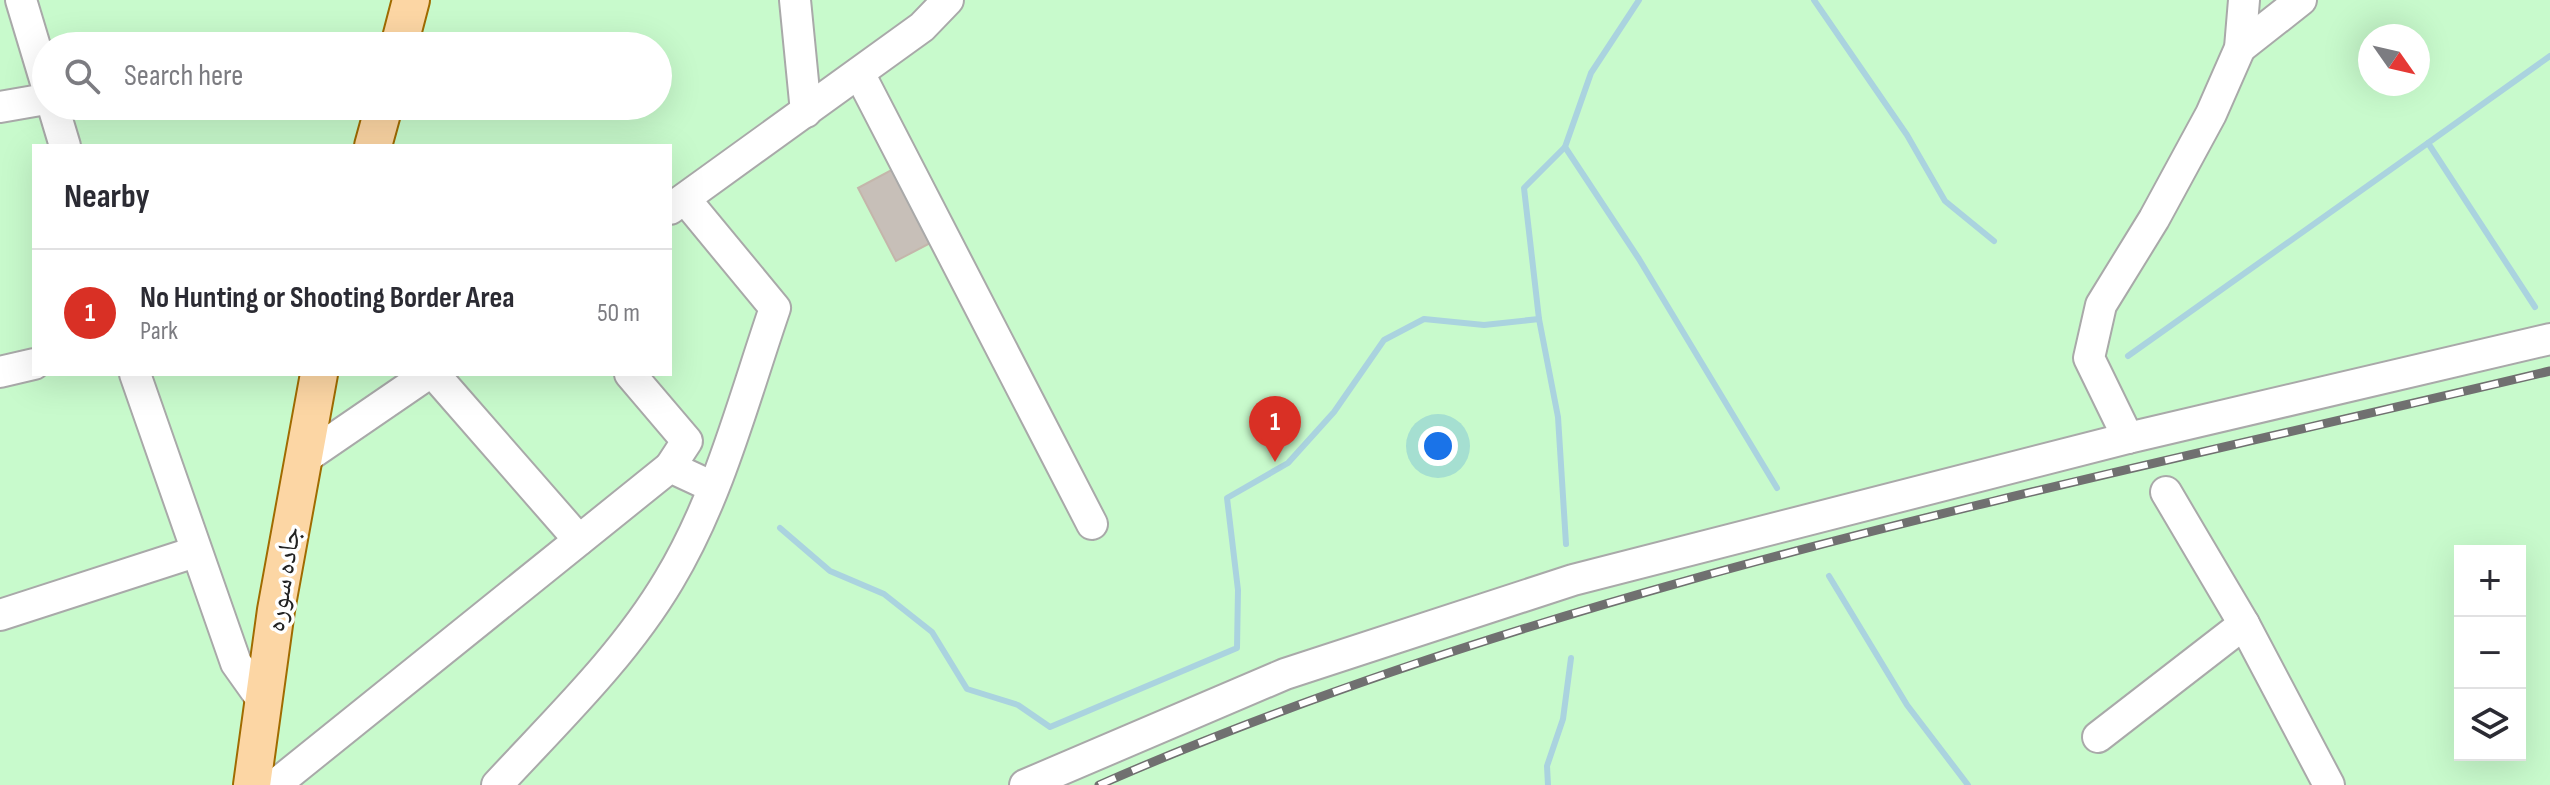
<!DOCTYPE html>
<meta charset="utf-8">
<style>
body{margin:0;font-family:"Sofia Sans Condensed","Noto Naskh Arabic",sans-serif;background:#f7f7f7;color:#2b2b33}
.controls{position:absolute;right:24px;bottom:24px;display:grid;overflow:hidden;border-radius:0px;box-shadow:0 8px 32px #0002}
.controls button{width:72px;height:72px;display:grid;place-items:center;padding:0;border:0;border-bottom:2px solid #e1e1e2;background:#fff;color:#2b2b33;font:40px sans-serif}
.compass{position:absolute;left:2358px;top:24px;width:72px;height:72px;border-radius:50%;background:#fff;box-shadow:0 8px 32px #0002;rotate:124deg}
.you{position:absolute;left:1438px;top:446px;width:28px;height:28px;margin:-20px;border:6px solid #fff;border-radius:50%;background:#1a73e8;box-shadow:0 0 0 12px #1a73e833}
.badge{display:grid;place-items:center;width:52px;height:52px;border-radius:50%;background:#d93025;color:#fff;font-size:26px;font-weight:700}
.pin{position:absolute;translate:-50% -66px;filter:drop-shadow(0 2px 4px #0008)}
.pin::after{content:'';position:absolute;top:42px;width:28px;height:24px;background:inherit;clip-path:polygon(0 0,100% 0,50% 100%)}
.list{margin:0;padding:0;list-style:none}
h2{display:flex;justify-content:space-between;align-items:center;height:104px;margin:0;padding:0 32px;font-size:34px}
h2 small{font-size:26px;font-weight:400;color:#7c7c81}
.list li{display:grid;grid-template-columns:52px 1fr auto;gap:24px;align-items:center;box-sizing:border-box;height:128px;padding:0 32px;border-top:2px solid #e1e1e2}
.list b{display:block;font-size:30px;white-space:nowrap}
.list p{margin:0;font-size:26px;white-space:nowrap;color:#7c7c81}
.list em{font-size:26px;font-style:normal;color:#7c7c81}
.icon{flex:none;width:44px;height:44px;fill:none;stroke:currentColor;stroke-width:2;stroke-linecap:round;stroke-linejoin:round}
.map{position:relative;flex:none;width:2550px;height:785px;overflow:hidden}
.search{position:absolute;background:#fff;box-shadow:0 8px 32px #0002;left:32px;top:32px;width:640px;height:88px;display:flex;align-items:center;gap:20px;box-sizing:border-box;padding:0 28px;border-radius:44px;color:#7c7c81;font-size:30px}
.panel{position:absolute;background:#fff;box-shadow:0 8px 32px #0002;left:32px;top:144px;width:640px;height:232px;border-radius:0px}
.map>svg:first-child{display:block}
.park{fill:#c8facc;fill-rule:evenodd}
.lines{fill:none;stroke-linecap:round;stroke-linejoin:round}
.stream{stroke:#aad3df;stroke-width:6}
.building{fill:#c7bfb8;stroke:#c4b6ab;stroke-width:2}
.minor-casing{stroke:#a9a9a9;stroke-width:34}
.major-casing{stroke:#a06b00;stroke-width:40}
.minor{stroke:#fff;stroke-width:30}
.major{stroke:#fcd6a4;stroke-width:36}
.rail-casing{stroke:#707070;stroke-width:9}
.rail{stroke:#fff;stroke-width:6;stroke-dasharray:18;stroke-linecap:butt}
.labels{text-anchor:middle;stroke-width:7;stroke-linejoin:round;paint-order:stroke}
.street-label{font-size:28px;fill:#222;stroke:#fff}
</style>
<div class="map">
<svg width="2550" height="785" viewBox="0 0 2550 785">
<rect width="100%" height="100%" fill="#f2efe9"/>
<path class="park" d="M0,0H2550V785H0ZM2370,36H2418V84H2370ZM46,46H658V106H46ZM34,146H670V374H34ZM2460,551H2520V755H2460Z"/>
<g class="lines">
<g class="stream">
<polyline points="1814,0 1907,135 1945,201 1994,241"/>
<polyline points="1565,147 1639,259 1777,488"/>
<polyline points="2535,307 2428,143 2550,56"/>
<polyline points="2128,356 2428,143"/>
<polyline points="780,528 830,571 884,594 932,632 967,689 1018,705 1050,727 1237,648 1238,590 1227,498 1288,463 1334,412 1384,340 1424,319 1484,325 1539,319"/>
<polyline points="1566,544 1558,417 1539,319 1524,188 1565,147 1591,73 1639,0"/>
<polyline points="1829,576 1907,705 1968,785"/>
<polyline points="1548,785 1547,766 1563,719 1571,658"/>
</g>
</g>
<polygon class="building" points="897,167 936,240 896,261 858,188"/>
<g class="lines">
<defs>
<g id="minor">
<polyline points="21,0 46,83"/>
<polyline points="795,0 806,112"/>
<polyline points="2240,48 2301,0"/>
<polyline points="859,73 1092,524"/>
<polyline points="53,106 65,146"/>
<polyline points="0,107 46,99"/>
<polyline points="670,209 922,27 948,0"/>
<polyline points="0,372 34,364"/>
<polyline points="135,374 236,663 263,701"/>
<polyline points="434,374 579,540"/>
<polyline points="630,374 687,441 670,467"/>
<polyline points="2128,438 2089,358 2101,305 2154,219 2211,114 2240,48 2244,0"/>
<polyline points="301,461 428,374"/>
<polyline points="2166,492 2244,624 2329,785"/>
<polyline points="0,615 195,552"/>
<polyline points="2098,737 2244,624"/>
<polyline points="275,785 670,467 713,487"/>
<path d="M497,785C557,720 624,656 669,580C719,497 744,398 775,308L685,199"/>
<polyline points="1025,785 1285,674 1573,580 2128,438 2550,339"/>
</g>
<g id="major">
<polyline points="399,46 411,0"/>
<polyline points="373,146 384,106"/>
<polyline points="252,785 276,610 319,374"/>
</g>
</defs>
<use href="#minor" class="minor-casing"/>
<use href="#major" class="major-casing"/>
<use href="#minor" class="minor"/>
<use href="#major" class="major"/>
<defs>
<path id="rail" d="M1099,785C1558,584 2064,487 2550,371"/>
</defs>
<use href="#rail" class="rail-casing"/>
<use href="#rail" class="rail"/>
</g>
<g class="labels">
<g class="street-label">
<text transform="translate(282 579) rotate(-81)" y="10">جاده سوره</text>
</g>
</g>
</svg>
<div class="controls">
<button>+</button>
<button>−</button>
<button><svg class="icon" aria-label="layers" viewBox="0 0 24 24"><path d="M12 4l9 5-9 5-9-5zM3 14l9 5 9-5"/></svg></button>
</div>
<svg class="compass" viewBox="-18 -18 36 36"><path d="M0-13l5 13h-10z" fill="#e53935"/><path d="M0 13l5-13h-10z" fill="#7c7c81"/></svg>
<div class="you"></div>
<div class="pin badge" style="left:1275px;top:462px">1</div>
<div class="search"><svg class="icon" aria-label="search" viewBox="0 0 24 24"><circle cx="10" cy="10" r="6"/><path d="M15 15l6 6"/></svg>Search here</div>
<section class="panel">
<h2>Nearby<small></small></h2>
<ul class="list">
<li><span class="badge">1</span><div><b>No Hunting or Shooting Border Area</b><p>Park</p></div><em>50 m</em></li>
</ul>
</section>
</div>
